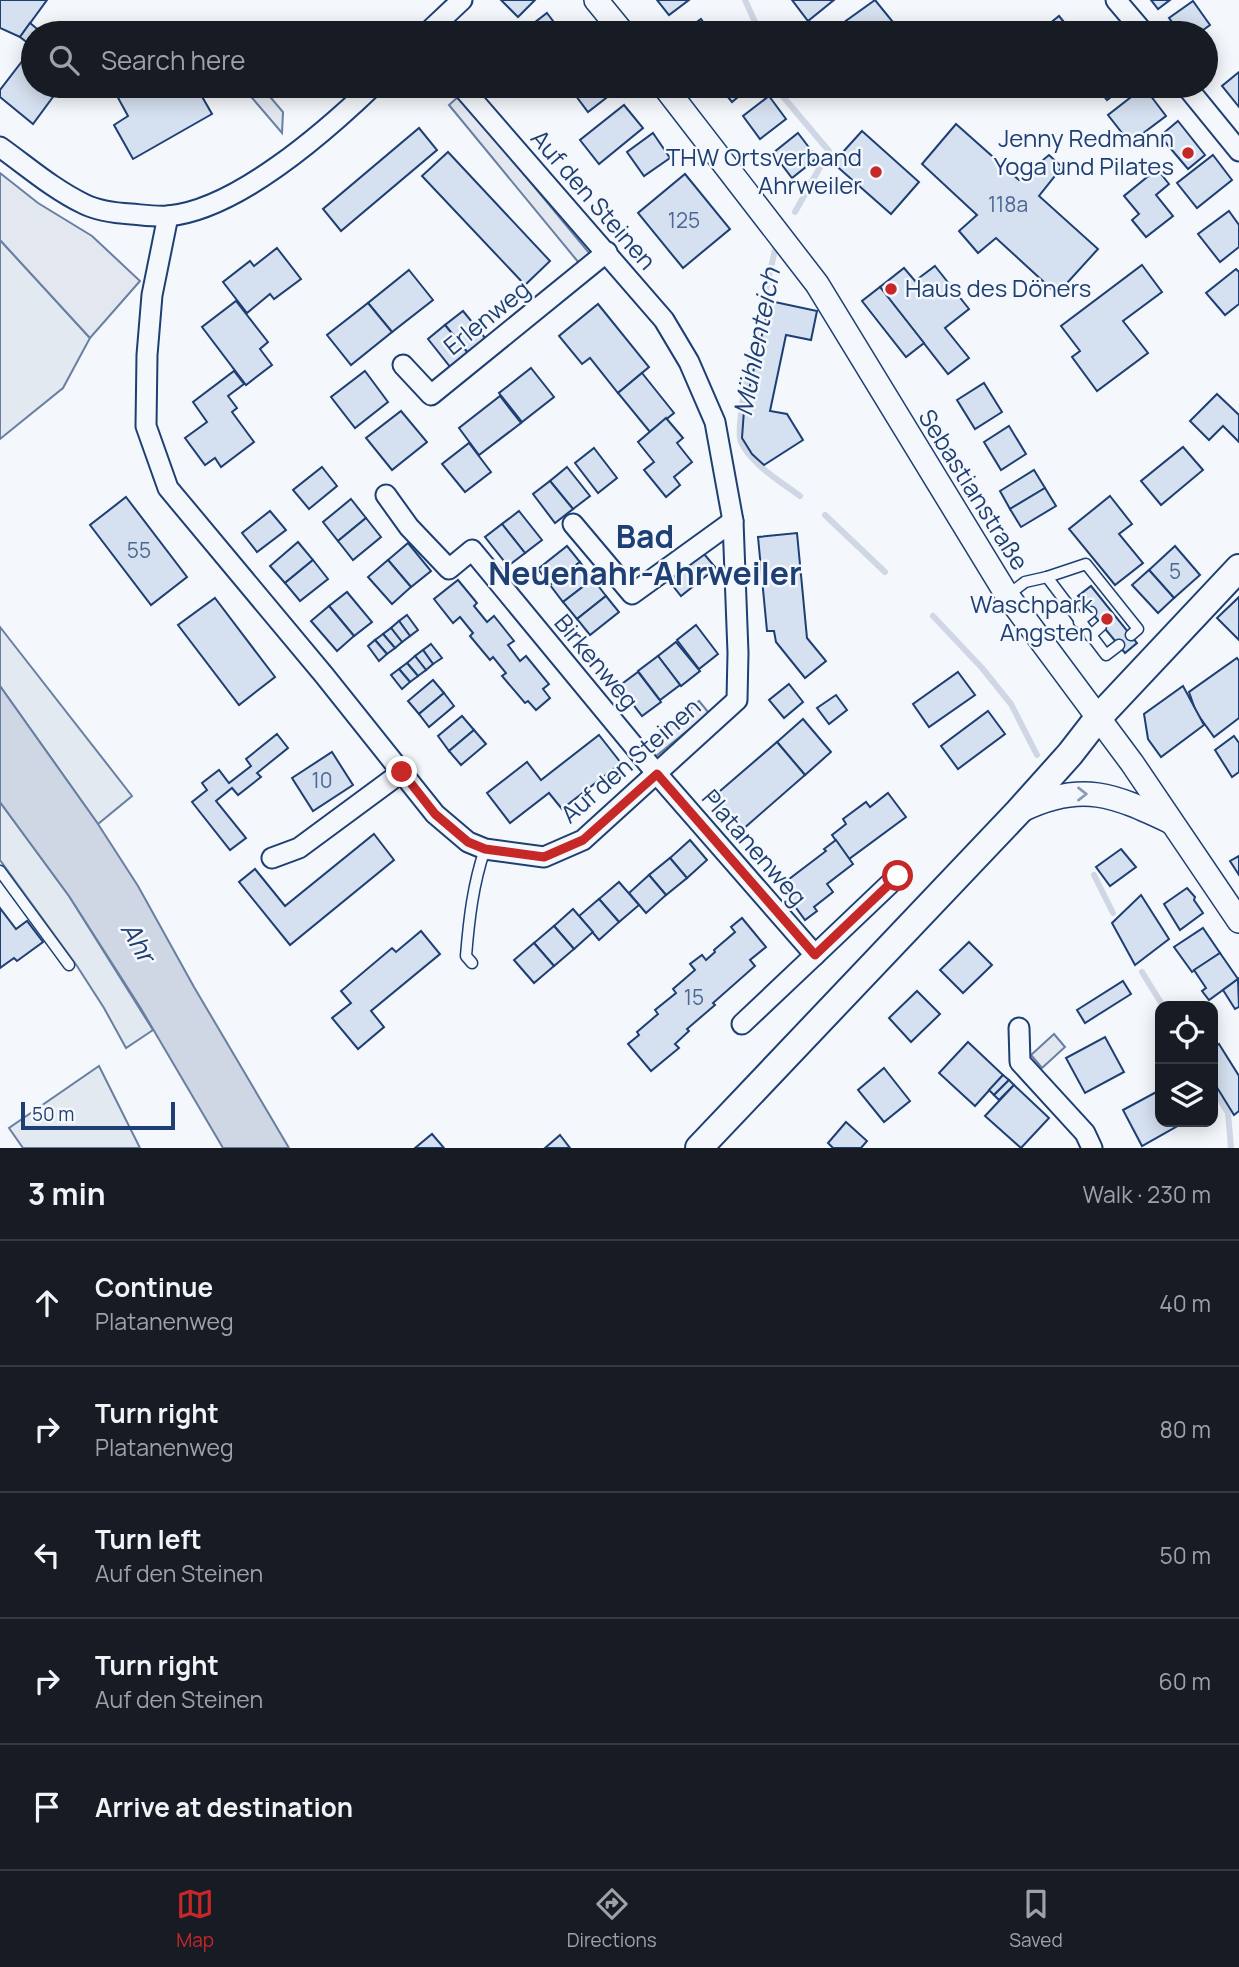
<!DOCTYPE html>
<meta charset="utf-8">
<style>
body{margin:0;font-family:Manrope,sans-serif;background:#20242c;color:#f1f3f6}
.controls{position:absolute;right:21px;bottom:21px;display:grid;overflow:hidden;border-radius:14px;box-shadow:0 4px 18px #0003}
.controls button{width:63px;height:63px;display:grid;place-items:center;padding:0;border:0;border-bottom:2px solid #363941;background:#171b24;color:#f1f3f6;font:35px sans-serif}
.scale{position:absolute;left:21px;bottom:18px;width:154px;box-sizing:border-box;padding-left:7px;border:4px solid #1d3f73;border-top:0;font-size:19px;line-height:24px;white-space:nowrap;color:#1d3f73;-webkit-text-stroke:5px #f4f7fb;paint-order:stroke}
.stop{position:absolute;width:21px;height:21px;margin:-16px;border:5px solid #c62828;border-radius:50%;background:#fff}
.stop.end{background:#c62828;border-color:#fff;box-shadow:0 2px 7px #0008}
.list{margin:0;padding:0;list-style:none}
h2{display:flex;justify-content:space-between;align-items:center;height:91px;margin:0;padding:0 28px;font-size:30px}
h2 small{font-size:23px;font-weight:400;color:#9ea1a6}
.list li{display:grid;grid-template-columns:46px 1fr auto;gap:21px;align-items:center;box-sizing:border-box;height:126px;padding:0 28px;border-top:2px solid #363941}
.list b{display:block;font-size:26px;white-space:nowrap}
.list p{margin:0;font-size:23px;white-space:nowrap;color:#9ea1a6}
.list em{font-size:23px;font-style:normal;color:#9ea1a6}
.icon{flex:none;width:38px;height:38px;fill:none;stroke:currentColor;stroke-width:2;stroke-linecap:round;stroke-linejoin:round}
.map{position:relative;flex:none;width:1239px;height:1148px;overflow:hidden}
.search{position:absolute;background:#171b24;box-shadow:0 4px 18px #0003;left:21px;right:21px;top:21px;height:77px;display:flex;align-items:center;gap:18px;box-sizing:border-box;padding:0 24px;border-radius:38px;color:#9ea1a6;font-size:26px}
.sheet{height:721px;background:#171b24}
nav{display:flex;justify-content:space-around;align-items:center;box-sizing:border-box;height:98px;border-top:2px solid #363941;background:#171b24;font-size:19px;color:#9ea1a6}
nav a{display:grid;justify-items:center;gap:4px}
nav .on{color:#c62828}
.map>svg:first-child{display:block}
.green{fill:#e3e9f0;stroke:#687fa3;stroke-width:2}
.parking{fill:#e3e8f0;stroke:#687fa3;stroke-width:2}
.water{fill:#cfd7e4;stroke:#687fa3;stroke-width:2}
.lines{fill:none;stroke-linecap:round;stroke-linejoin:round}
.stream{stroke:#cfd7e4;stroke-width:6}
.building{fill:#d5e0f0;stroke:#1d3f73;stroke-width:2}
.service-casing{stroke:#1d3f73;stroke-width:13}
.minor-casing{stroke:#1d3f73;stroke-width:23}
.tertiary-casing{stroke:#1d3f73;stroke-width:26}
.secondary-casing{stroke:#1d3f73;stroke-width:30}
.service{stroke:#f4f7fb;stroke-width:10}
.minor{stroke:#f4f7fb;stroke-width:19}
.tertiary{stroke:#f4f7fb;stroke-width:23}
.secondary{stroke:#f4f7fb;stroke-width:26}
.oneway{stroke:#889bb7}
.route{stroke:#c62828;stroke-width:9}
.poi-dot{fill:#c62828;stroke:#f4f7fb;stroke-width:2.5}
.labels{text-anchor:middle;stroke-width:5;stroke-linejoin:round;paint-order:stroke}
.number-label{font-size:21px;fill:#4b6792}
.poi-label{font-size:24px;fill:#1d3f73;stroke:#f4f7fb;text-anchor:end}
.street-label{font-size:24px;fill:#1d3f73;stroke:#f4f7fb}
.water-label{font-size:26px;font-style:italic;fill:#1d3f73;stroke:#f4f7fb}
.district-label{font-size:32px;font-weight:bold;fill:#1d3f73;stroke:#f4f7fb}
</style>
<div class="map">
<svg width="1239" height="1148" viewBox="0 0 1239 1148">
<rect width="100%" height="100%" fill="#f4f7fb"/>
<g class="green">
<polygon points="0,240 90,338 63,388 0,439"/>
<polygon points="0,627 132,796 98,824 0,686"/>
<polygon points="0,802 69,896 153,1030 126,1048 104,1008 77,966 0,860"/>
<polygon points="99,1066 140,1148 23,1148 9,1128"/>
</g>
<g class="parking">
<polygon points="242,86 261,86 283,112 282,133"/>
<polygon points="459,96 590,254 579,263 449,105"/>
<polygon points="0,173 38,203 92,236 140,281 90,338 0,240"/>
<polygon points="699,701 709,713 655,757 646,745"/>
<polygon points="1054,1034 1065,1047 1042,1068 1031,1055"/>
</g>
<polygon class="water" points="0,686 98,824 138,886 194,987 289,1148 223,1148 140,1007 69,896 0,802"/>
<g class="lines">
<g class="stream">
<polyline points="745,0 760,33"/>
<polyline points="774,86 829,151 795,212"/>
<path d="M776,245C770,276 732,421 741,442C752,465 780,481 800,496"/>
<polyline points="825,515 885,572"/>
<polyline points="933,616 982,668 1011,704 1037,755"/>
<polyline points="1094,875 1113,913"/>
<polyline points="1142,972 1163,1006"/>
<polyline points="1213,1088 1228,1113 1231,1148"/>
</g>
</g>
<g class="building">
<polygon points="0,0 47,0 20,37 0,28"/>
<polygon points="501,0 535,0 518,17"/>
<polygon points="657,0 689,0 669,15"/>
<polygon points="792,0 834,0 808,21"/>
<polygon points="875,0 897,27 888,33 829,33"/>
<polygon points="1151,0 1170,0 1158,9"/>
<polygon points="1193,1 1210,25 1199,33 1180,33 1169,18"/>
<polygon points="547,13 562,33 523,33 522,32"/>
<polygon points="1059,16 1073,33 1038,33"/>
<polygon points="701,19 711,33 682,33"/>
<polygon points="30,23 42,33 33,33 33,86 61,86 33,124 0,97 0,90 33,47 20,37"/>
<polygon points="1239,72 1239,107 1222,86"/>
<polygon points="135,86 196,86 212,114 133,159 114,125 128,116 117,96"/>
<polygon points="573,86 611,86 615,91 588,112 570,88"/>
<polygon points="719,86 751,86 732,102"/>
<polygon points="1096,86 1125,86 1107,100"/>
<polygon points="1144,87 1166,116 1130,143 1108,115"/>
<polygon points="769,96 786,119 760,139 743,116"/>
<polygon points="624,105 643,128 599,164 580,140"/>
<polygon points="1178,121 1205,155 1188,169 1160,136"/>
<polygon points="956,124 1019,180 1049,155 1062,167 1039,196 1098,249 1057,294 996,238 978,253 959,231 977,215 922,164"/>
<polygon points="419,128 437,150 341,231 323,209"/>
<polygon points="862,131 919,182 891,214 833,163"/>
<polygon points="653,133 670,158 644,176 627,152"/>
<polygon points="798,133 817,158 792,178 773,153"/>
<polygon points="448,152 550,261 525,285 422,176"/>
<polygon points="1213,155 1232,180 1197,208 1177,183"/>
<polygon points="1157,169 1169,184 1156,195 1173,216 1146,237 1132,220 1139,214 1124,196"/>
<polygon points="685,174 730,229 683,268 638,213"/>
<polygon points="1229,211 1239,225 1239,247 1220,262 1198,234"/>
<polygon points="277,248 301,279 274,299 270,294 247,313 223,282 250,261 254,266"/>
<polygon points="1142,265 1162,292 1123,321 1148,353 1097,391 1072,357 1080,351 1061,326"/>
<polygon points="935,266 969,309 945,328 969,358 948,374 880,287 904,268 915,281"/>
<polygon points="1236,269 1239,272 1239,304 1225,315 1206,293"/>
<polygon points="409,270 433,300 392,332 368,303"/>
<polygon points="880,287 924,343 906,357 862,301"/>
<polygon points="236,301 268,342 260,349 272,365 246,385 202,327"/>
<polygon points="770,301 817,311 811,340 786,335 770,411 787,414 803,440 764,465 752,454 742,438 744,410"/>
<polygon points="368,303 392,332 351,365 327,335"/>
<polygon points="598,304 649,367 618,393 590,358 582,364 559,336"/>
<polygon points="463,311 486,339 468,353 445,325"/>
<polygon points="445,325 468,353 451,368 428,339"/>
<polygon points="531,368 554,397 522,422 499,393"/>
<polygon points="234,371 244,384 228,396 237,408 232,412 254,442 221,467 215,458 205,465 185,438 207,422 193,402"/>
<polygon points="365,371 388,402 355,428 331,397"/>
<polygon points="642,373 674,413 650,432 618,393"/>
<polygon points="984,383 1002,412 975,429 957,400"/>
<polygon points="1217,394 1239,415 1239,442 1223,426 1209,440 1190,421"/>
<polygon points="500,396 521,423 479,455 459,428"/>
<polygon points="401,411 427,442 392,470 366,438"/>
<polygon points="666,418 683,438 677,443 692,462 674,477 680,485 666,497 644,470 654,462 638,442"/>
<polygon points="1009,426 1026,454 1001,470 984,442"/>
<polygon points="469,443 491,472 465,492 442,464"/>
<polygon points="1183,447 1203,470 1161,505 1141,481"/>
<polygon points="594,448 617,478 598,493 575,463"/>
<polygon points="322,467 337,486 309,509 293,490"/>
<polygon points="567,467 590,496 573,509 550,481"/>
<polygon points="1034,470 1045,488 1010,509 1000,491"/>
<polygon points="550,481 573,509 555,523 533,494"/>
<polygon points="1045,488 1056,506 1021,527 1010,509"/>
<polygon points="1110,496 1132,524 1119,534 1143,563 1115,585 1069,529"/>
<polygon points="126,497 187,577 151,605 90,525"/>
<polygon points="351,499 366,518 338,541 323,522"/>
<polygon points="270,511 286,530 257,552 242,533"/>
<polygon points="519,511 542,540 525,553 502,524"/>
<polygon points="366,518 381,537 353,560 338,541"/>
<polygon points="502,524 525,553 508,566 485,537"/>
<polygon points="797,533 807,638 826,661 805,678 776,642 774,631 767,631 758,537"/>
<polygon points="298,542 313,560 285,583 270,566"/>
<polygon points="408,543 431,571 411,587 388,560"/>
<polygon points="567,546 580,562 550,585 538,569"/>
<polygon points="1175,546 1200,575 1174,598 1149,570"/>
<polygon points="704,554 716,568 681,596 669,581"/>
<polygon points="313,560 328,579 300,601 285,583"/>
<polygon points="388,560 411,587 392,604 368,577"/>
<polygon points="580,562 593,579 563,602 550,585"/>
<polygon points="1149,570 1174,598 1158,613 1132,585"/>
<polygon points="593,579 606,596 577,619 563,602"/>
<polygon points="458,580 477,603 474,606 487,622 494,616 514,641 508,645 520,661 526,656 549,684 543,689 550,698 536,710 528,701 525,703 502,676 506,673 493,657 490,660 470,636 473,633 460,617 453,623 434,599"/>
<polygon points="1091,586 1137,643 1125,653 1078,596"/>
<polygon points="347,592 372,622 354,636 329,606"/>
<polygon points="606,596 619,612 590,635 577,619"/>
<polygon points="1239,597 1239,640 1217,618"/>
<polygon points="215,598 275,677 239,705 178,625"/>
<polygon points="329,606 354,636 337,651 311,621"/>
<polygon points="407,615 418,630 410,636 399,621"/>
<polygon points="399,621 410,636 402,642 391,628"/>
<polygon points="696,625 718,654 699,669 677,640"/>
<polygon points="391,628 402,642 395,648 383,634"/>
<polygon points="383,634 395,648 387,654 375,640"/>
<polygon points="375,640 387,654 379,661 368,646"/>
<polygon points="676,642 700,671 681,686 658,656"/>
<polygon points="431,644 442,658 433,664 423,650"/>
<polygon points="423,650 433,664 426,670 415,656"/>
<polygon points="415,656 426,670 418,676 407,663"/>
<polygon points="658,656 680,685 660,700 638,671"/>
<polygon points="1237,658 1239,661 1239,718 1214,737 1196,712 1189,692"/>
<polygon points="407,663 418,676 410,682 399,669"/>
<polygon points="399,669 410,682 402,689 391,675"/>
<polygon points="638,672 661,702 642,716 619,686"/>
<polygon points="958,672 975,695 929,727 913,704"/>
<polygon points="433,680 444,693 419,714 408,701"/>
<polygon points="789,684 803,702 784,718 769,700"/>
<polygon points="1183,686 1204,725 1161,757 1148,739 1144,714"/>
<polygon points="444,693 454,706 429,727 419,714"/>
<polygon points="836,695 847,710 829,724 817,708"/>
<polygon points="988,711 1005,734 958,769 941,746"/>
<polygon points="462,716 474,730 449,751 438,736"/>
<polygon points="803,719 831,752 805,775 777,742"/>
<polygon points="474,730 486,744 461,765 449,751"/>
<polygon points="277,734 288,748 257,773 261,777 238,795 232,788 216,801 246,838 230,850 192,802 207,790 202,783 219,770 229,783 251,766 246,759"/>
<polygon points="599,735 621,763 562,809 549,793 510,823 487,793 527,762 541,780"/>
<polygon points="1234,736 1239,743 1239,772 1232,777 1215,750"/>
<polygon points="777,742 805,775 742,830 713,797"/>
<polygon points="332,752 353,785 313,811 292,778"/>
<polygon points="888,793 906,817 849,859 832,835 846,824 843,819 866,802 870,807"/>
<polygon points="374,834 394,860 290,945 239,882 255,869 285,906"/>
<polygon points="690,840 707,860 687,878 670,858"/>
<polygon points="836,840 853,864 827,884 833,892 814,907 817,911 805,920 780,886 826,851 824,849"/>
<polygon points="1121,849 1136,867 1110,886 1096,867"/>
<polygon points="1239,856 1239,875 1230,861"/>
<polygon points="670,858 687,878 666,895 649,875"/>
<polygon points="649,875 666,895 646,913 629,893"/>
<polygon points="619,882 639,905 619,922 599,899"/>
<polygon points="1187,888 1195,897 1194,900 1203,913 1180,930 1164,904"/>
<polygon points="1141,895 1169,939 1135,965 1112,923"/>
<polygon points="599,899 619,922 599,940 579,916"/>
<polygon points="0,908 16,929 27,921 43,942 17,961 14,958 0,968"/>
<polygon points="573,909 593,932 574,949 554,926"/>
<polygon points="742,918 766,947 750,960 755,966 713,1003 715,1005 687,1029 689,1031 675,1044 679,1048 651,1071 628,1044 639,1035 637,1032 658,1014 655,1010 676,993 673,989 695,970 690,964 702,955 706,960 715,952 714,950 735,932 731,927"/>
<polygon points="554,926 574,949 554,966 534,943"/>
<polygon points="1203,928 1220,953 1192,972 1174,947"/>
<polygon points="421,931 440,954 371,1011 384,1027 358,1049 332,1018 351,1003 341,991 392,948 396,952"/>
<polygon points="969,942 992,965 963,993 940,970"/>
<polygon points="534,943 554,966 534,983 514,960"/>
<polygon points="1220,953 1238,979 1209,1000 1202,991 1206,988 1194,970"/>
<polygon points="1238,979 1239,1007 1235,1009 1223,990"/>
<polygon points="1123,981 1131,994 1085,1023 1077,1010"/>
<polygon points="917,991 940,1014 911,1042 889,1018"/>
<polygon points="1105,1037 1124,1072 1085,1093 1066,1058"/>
<polygon points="968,1042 1003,1075 975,1106 939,1073"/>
<polygon points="1219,1044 1239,1076 1239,1111 1234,1115 1213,1081 1213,1048"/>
<polygon points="884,1068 910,1101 884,1122 858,1090"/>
<polygon points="1003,1075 1009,1080 994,1095 989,1090"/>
<polygon points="1009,1080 1014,1085 999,1100 994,1095"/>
<polygon points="1014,1085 1049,1118 1021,1148 985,1116"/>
<polygon points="1160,1090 1160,1122 1180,1122 1181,1124 1142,1146 1123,1110"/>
<polygon points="846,1122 867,1141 861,1148 833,1148 828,1143"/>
<polygon points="432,1134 444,1148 415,1148"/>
<polygon points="560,1135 570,1148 545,1148"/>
</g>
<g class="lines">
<defs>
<g id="service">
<polyline points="1008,595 1025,582 1047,577"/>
<polyline points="1079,622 1091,612"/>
<polyline points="1090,636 1101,626"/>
<polyline points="1119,645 1106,655 1047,577 1086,564 1138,629 1131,635"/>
<polyline points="0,871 69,965"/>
<path d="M472,963L466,956C469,919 473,884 485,849"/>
</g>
<g id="minor">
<polyline points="1116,0 1144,33"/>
<polyline points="427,33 462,0"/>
<polyline points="1186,86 1239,151"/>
<path d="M0,147C28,167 53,189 84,204C98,211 115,213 131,214C143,215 156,217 168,216C236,210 325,132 373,86"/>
<polyline points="168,216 152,295 147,355 146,426 168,488 324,675 435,814 468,842 485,849 544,857 583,840 737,700 738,653 733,521 715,422 689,362 664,320 461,86"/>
<polyline points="403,365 431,395 607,252"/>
<polyline points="386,495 409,527 449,569 472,550 657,774 815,955 742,1024"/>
<polyline points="573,524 632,594 733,521"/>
<polyline points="272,858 299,848 402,772"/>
<polyline points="815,955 898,876"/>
<polyline points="1019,1028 1020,1062 1085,1133 1092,1148"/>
</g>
<g id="tertiary">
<polyline points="596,0 623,33"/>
<polyline points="664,86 817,284 1007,595 1132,763 1239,921"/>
<path d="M1022,810C1082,781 1114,795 1171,822"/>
</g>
<polyline id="secondary" points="699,1148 1018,812 1070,754 1098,718 1239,568"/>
</defs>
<use href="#service" class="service-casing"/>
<use href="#minor" class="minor-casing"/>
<use href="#tertiary" class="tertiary-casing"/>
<use href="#secondary" class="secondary-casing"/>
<use href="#service" class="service"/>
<use href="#minor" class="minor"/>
<use href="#tertiary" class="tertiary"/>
<use href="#secondary" class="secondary"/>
</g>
<defs><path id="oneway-chevron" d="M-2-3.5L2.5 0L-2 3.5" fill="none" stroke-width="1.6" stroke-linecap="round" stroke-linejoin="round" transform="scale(1.75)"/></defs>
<use class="oneway" href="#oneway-chevron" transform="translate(1082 794)"/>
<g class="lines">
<polyline class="route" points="402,772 435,814 468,842 485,849 544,857 583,840 657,774 815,955 898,876"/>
</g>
<g class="poi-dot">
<circle cx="1188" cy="153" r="7"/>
<circle cx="876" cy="172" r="7"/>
<circle cx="891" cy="289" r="7"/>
<circle cx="1107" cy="619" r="7"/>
</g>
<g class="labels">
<g class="number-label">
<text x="1008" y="212">118a</text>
<text x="684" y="228">125</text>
<text x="139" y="558">55</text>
<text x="1175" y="579">5</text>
<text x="322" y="788">10</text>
<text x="694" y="1005">15</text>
</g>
<g class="poi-label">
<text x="1174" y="147">Jenny Redmann<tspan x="1174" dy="28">Yoga und Pilates</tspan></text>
<text x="862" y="166">THW Ortsverband<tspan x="862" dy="28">Ahrweiler</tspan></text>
<text x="905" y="297" text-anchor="start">Haus des Döners</text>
<text x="1093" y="613">Waschpark<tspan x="1093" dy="28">Angsten</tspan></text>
</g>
<g class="street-label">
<text transform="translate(593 200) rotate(49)" y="8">Auf den Steinen</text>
<text transform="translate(487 318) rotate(-39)" y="8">Erlenweg</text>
<text transform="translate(973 490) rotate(58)" y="8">Sebastianstraße</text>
<text transform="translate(596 662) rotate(50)" y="8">Birkenweg</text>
<text transform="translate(631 761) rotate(-41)" y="8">Auf den Steinen</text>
<text transform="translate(754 848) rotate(49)" y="8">Platanenweg</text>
</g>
<g class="water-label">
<text transform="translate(757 342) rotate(-79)" y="9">Mühlenteich</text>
<text transform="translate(138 942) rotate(60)" y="9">Ahr</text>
</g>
<g class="district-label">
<text x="645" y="548">Bad<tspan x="645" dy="37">Neuenahr-Ahrweiler</tspan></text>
</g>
</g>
</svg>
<div class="controls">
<button><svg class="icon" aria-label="locate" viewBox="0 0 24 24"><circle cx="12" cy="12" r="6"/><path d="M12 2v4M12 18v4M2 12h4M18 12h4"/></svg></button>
<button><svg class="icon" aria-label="layers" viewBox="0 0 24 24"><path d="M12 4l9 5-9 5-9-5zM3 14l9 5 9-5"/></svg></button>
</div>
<div class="scale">50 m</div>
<div class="stop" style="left:898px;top:876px"></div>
<div class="stop end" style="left:402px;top:772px"></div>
<div class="search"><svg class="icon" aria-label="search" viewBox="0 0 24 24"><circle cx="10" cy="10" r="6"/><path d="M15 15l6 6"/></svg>Search here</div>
</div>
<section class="sheet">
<h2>3 min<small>Walk · 230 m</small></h2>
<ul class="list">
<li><svg class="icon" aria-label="ahead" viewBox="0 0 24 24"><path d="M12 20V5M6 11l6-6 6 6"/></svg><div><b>Continue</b><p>Platanenweg</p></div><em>40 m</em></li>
<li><svg class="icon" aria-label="right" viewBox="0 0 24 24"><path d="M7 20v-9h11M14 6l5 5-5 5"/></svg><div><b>Turn right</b><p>Platanenweg</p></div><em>80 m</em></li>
<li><svg class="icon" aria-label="left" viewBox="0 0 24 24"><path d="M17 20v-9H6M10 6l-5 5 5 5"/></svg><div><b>Turn left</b><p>Auf den Steinen</p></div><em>50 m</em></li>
<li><svg class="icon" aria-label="right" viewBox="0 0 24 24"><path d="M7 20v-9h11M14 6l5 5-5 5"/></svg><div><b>Turn right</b><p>Auf den Steinen</p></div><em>60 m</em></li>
<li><svg class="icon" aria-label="arrive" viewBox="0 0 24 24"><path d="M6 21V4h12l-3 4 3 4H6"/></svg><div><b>Arrive at destination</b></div></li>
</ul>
</section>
<nav>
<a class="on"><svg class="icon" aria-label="map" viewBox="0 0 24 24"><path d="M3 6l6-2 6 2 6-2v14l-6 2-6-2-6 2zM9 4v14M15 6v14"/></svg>Map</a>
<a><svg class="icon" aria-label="directions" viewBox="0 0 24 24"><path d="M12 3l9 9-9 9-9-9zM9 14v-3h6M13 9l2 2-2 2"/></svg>Directions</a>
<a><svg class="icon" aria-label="saved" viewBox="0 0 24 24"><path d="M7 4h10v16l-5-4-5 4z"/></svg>Saved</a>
</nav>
